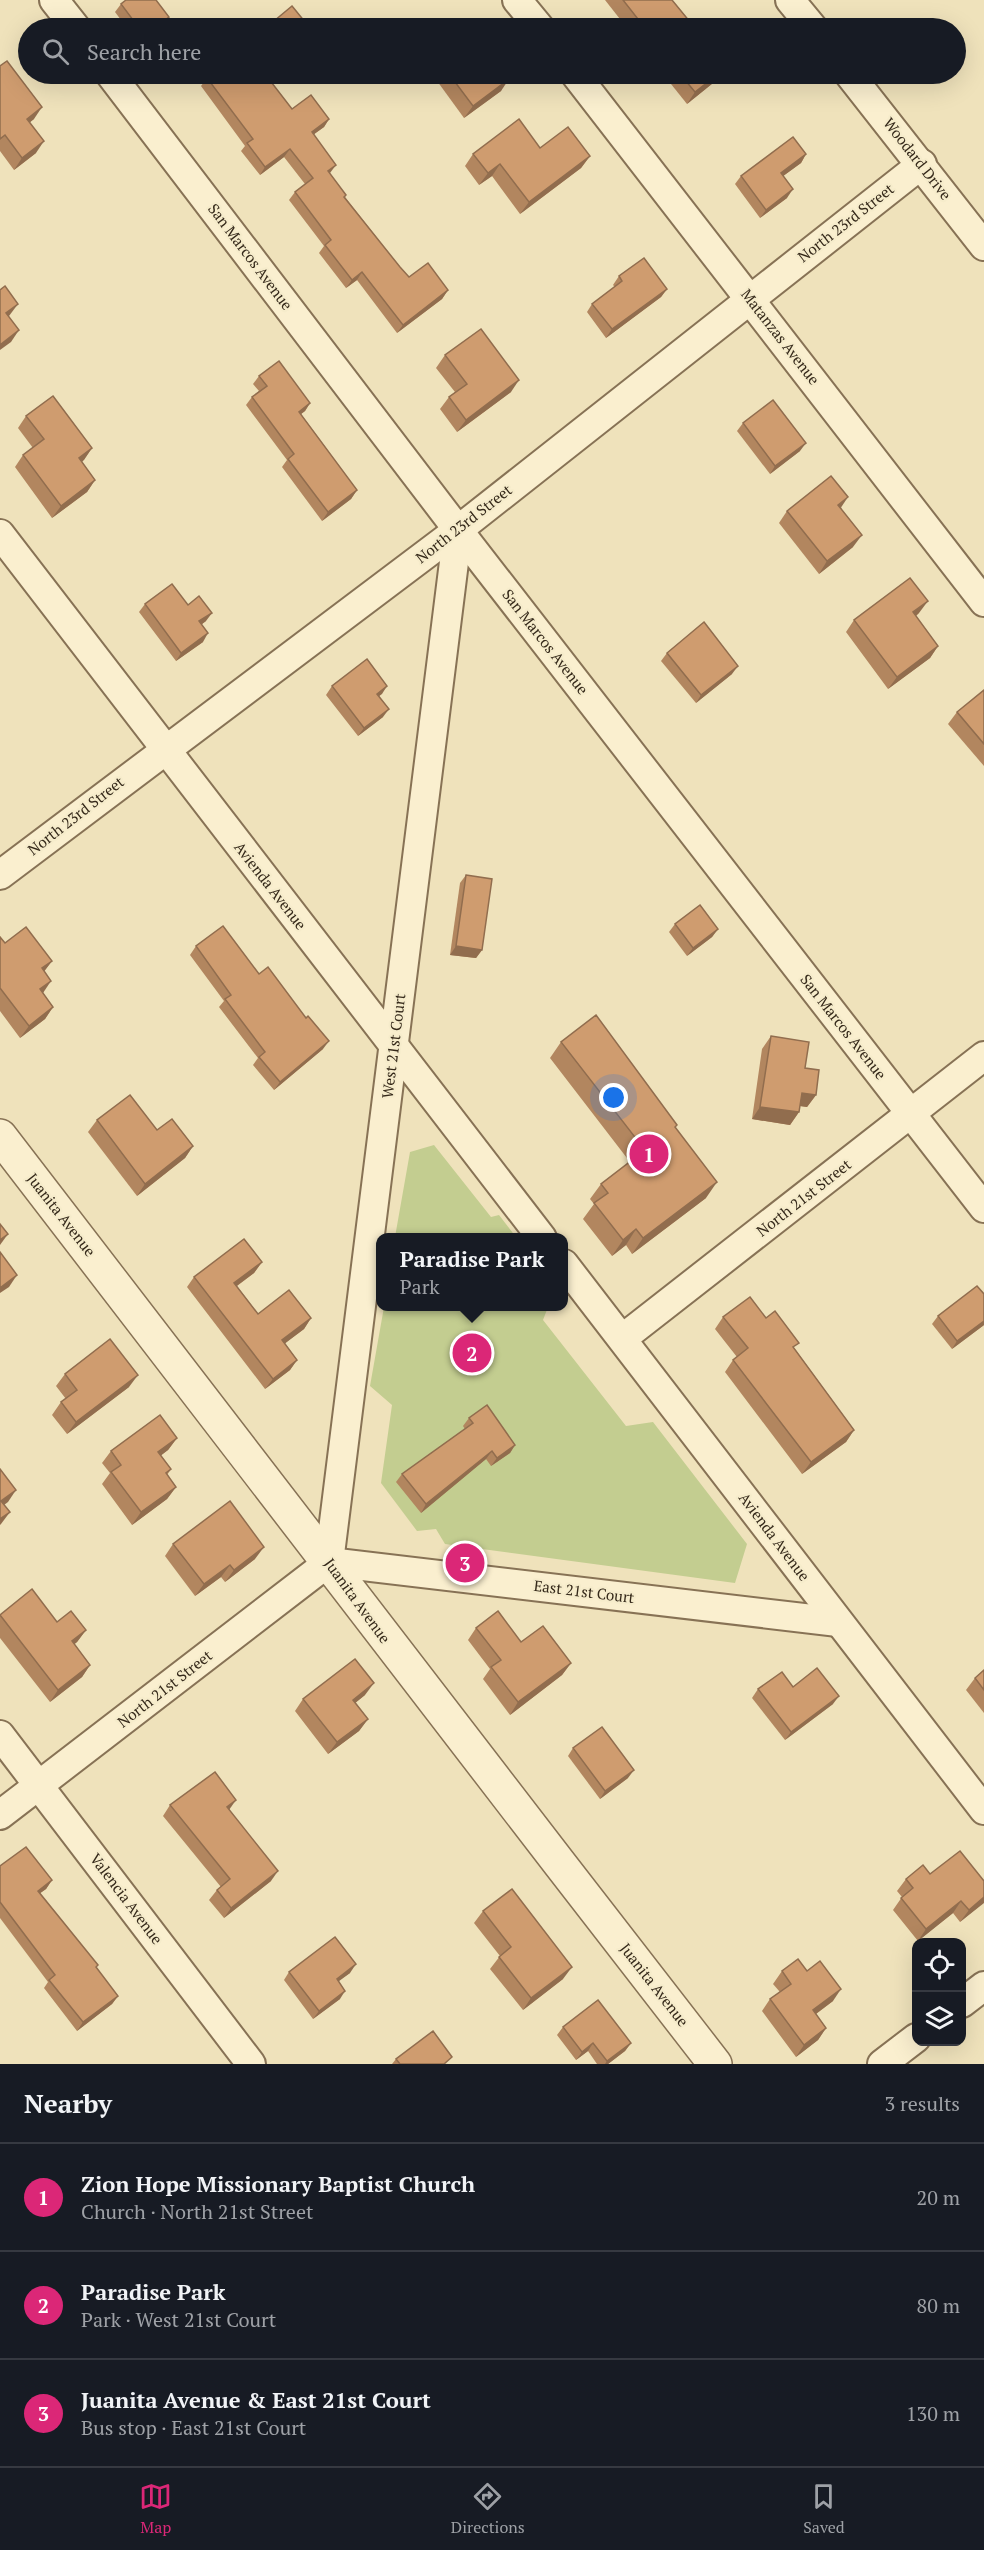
<!DOCTYPE html>
<meta charset="utf-8">
<style>
body{margin:0;font-family:"PT Serif",serif;background:#20242c;color:#f1f3f6}
.controls{position:absolute;right:18px;bottom:18px;display:grid;overflow:hidden;border-radius:12px;box-shadow:0 6px 24px #0002}
.controls button{width:54px;height:54px;display:grid;place-items:center;padding:0;border:0;border-bottom:2px solid #363941;background:#171b24;color:#f1f3f6;font:30px sans-serif}
.you{position:absolute;left:614px;top:1098px;width:21px;height:21px;margin:-15px;border:4px solid #fff;border-radius:50%;background:#1a73e8;box-shadow:0 0 0 9px #1a73e833}
.badge{display:grid;place-items:center;width:39px;height:39px;border-radius:50%;background:#db2777;color:#fff;font-size:20px;font-weight:700}
.pin{position:absolute;translate:-50% -50%;border:3px solid #fff;box-shadow:0 2px 6px #0006}
.popup{position:absolute;left:376px;top:1233px;width:192px;height:78px;box-sizing:border-box;display:grid;place-content:center;border-radius:12px;background:#171b24;filter:drop-shadow(0 2px 4px #0005);font-size:20px;white-space:nowrap;color:#9ea1a6}
.popup b{font-size:22px;color:#f1f3f6}
.popup::after{content:'';position:absolute;left:50%;top:100%;margin-left:-12px;border:12px solid transparent;border-top-color:#171b24}
.list{margin:0;padding:0;list-style:none}
h2{display:flex;justify-content:space-between;align-items:center;height:78px;margin:0;padding:0 24px;font-size:26px}
h2 small{font-size:20px;font-weight:400;color:#9ea1a6}
.list li{display:grid;grid-template-columns:39px 1fr auto;gap:18px;align-items:center;box-sizing:border-box;height:108px;padding:0 24px;border-top:2px solid #363941}
.list b{display:block;font-size:22px;white-space:nowrap}
.list p{margin:0;font-size:20px;white-space:nowrap;color:#9ea1a6}
.list em{font-size:20px;font-style:normal;color:#9ea1a6}
.icon{flex:none;width:33px;height:33px;fill:none;stroke:currentColor;stroke-width:2;stroke-linecap:round;stroke-linejoin:round}
.map{position:relative;flex:none;width:984px;height:2064px;overflow:hidden}
.search{position:absolute;background:#171b24;box-shadow:0 6px 24px #0002;left:18px;right:18px;top:18px;height:66px;display:flex;align-items:center;gap:15px;box-sizing:border-box;padding:0 21px;border-radius:33px;color:#9ea1a6;font-size:22px}
.sheet{height:402px;background:#171b24}
nav{display:flex;justify-content:space-around;align-items:center;box-sizing:border-box;height:84px;border-top:2px solid #363941;background:#171b24;font-size:16px;color:#9ea1a6}
nav a{display:grid;justify-items:center;gap:3px}
nav .on{color:#db2777}
.map>svg:first-child{display:block}
.green{fill:#c3cd90}
.lines{fill:none;stroke-linecap:round;stroke-linejoin:round}
.minor-casing{stroke:#877255;stroke-width:32}
.tertiary-casing{stroke:#877255;stroke-width:36}
.minor{stroke:#faefcf;stroke-width:28}
.tertiary{stroke:#faefcf;stroke-width:33}
.wall{fill:#b2865f}
.shaded-wall{fill:#916d4e}
.building{fill:#cf9c6f;stroke:#916d4e;stroke-width:1.5}
.labels{text-anchor:middle;stroke-width:4.5;stroke-linejoin:round;paint-order:stroke}
.street-label{font-size:15px;fill:#35291a;stroke:#f6eccb}
</style>
<div class="map">
<svg width="984" height="2064" viewBox="0 0 984 2064">
<rect width="100%" height="100%" fill="#efe2bb"/>
<g class="green">
<polygon points="434,1145 491,1217 499,1215 516,1237 395,1237 410,1152"/>
<polygon points="384,1307 548,1307 543,1320 626,1426 653,1422 747,1544 735,1583 445,1544 436,1529 417,1531 381,1483 392,1405 370,1386"/>
</g>
<g class="lines">
<defs>
<g id="minor">
<polyline points="54,0 76,28"/>
<polyline points="517,0 540,28"/>
<polyline points="790,0 813,28"/>
<polyline points="110,74 458,530 984,1208"/>
<polyline points="575,74 984,602"/>
<polyline points="849,74 984,246"/>
<polyline points="0,534 542,1238"/>
<polyline points="0,875 458,530 922,164"/>
<polyline points="564,1264 984,1810"/>
<polyline points="623,1338 984,1056"/>
<polyline points="329,1562 458,530"/>
<polyline points="329,1562 838,1622"/>
<polyline points="0,1735 251,2064"/>
<polyline points="0,1815 329,1562"/>
<polyline points="962,2003 984,1986"/>
<polyline points="882,2064 916,2038"/>
</g>
<path id="tertiary" d="M0,1136C239,1445 475,1756 715,2064"/>
</defs>
<use href="#minor" class="minor-casing"/>
<use href="#tertiary" class="tertiary-casing"/>
<use href="#minor" class="minor"/>
<use href="#tertiary" class="tertiary"/>
</g>
<g class="wall">
<polygon points="605,0 672,0 695,28 627,28"/>
<polygon points="121,4 169,17 163,25 159,28 127,28 115,12"/>
<polygon points="0,66 34,119 30,122 36,153 14,170 0,151"/>
<polygon points="432,74 505,74 501,91 464,118"/>
<polygon points="663,74 722,74 718,79 687,104"/>
<polygon points="207,78 292,109 329,119 324,127 314,134 330,174 346,195 345,197 400,267 409,277 448,290 442,299 397,333 357,280 346,288 319,253 324,246 289,200 295,192 305,184 284,157 260,175 241,151 245,146 201,86"/>
<polygon points="540,148 590,156 581,168 520,214 492,176 479,185 465,166 473,154"/>
<polygon points="806,154 801,163 783,176 787,198 760,218 735,184 741,176"/>
<polygon points="619,276 667,289 661,297 606,338 587,312 592,304 615,287 613,285"/>
<polygon points="445,355 511,392 457,432 440,409 449,397 455,392 436,368"/>
<polygon points="259,376 310,403 305,411 301,414 357,490 351,499 322,521 282,467 287,460 246,405 252,397 259,391 253,384"/>
<polygon points="26,416 92,448 82,462 95,480 87,492 52,518 15,467 23,455 33,448 18,428"/>
<polygon points="743,423 800,451 770,474 737,431"/>
<polygon points="841,507 853,547 819,574 779,523 787,511"/>
<polygon points="145,604 188,605 206,621 202,624 203,642 176,661 139,612"/>
<polygon points="919,613 916,616 938,646 930,658 888,689 846,632 854,620"/>
<polygon points="667,653 732,674 696,703 661,661"/>
<polygon points="332,686 387,686 379,696 383,717 358,736 326,695"/>
<polygon points="984,690 984,766 948,724 957,712"/>
<polygon points="466,875 482,950 476,958 450,955 460,883"/>
<polygon points="675,924 718,929 712,937 687,956 669,932"/>
<polygon points="0,937 5,943 52,961 44,971 43,993 53,1007 45,1019 20,1038 0,1011"/>
<polygon points="196,946 259,974 306,1018 323,1049 274,1090 253,1065 258,1058 219,1007 224,1001 190,955"/>
<polygon points="771,1036 805,1068 816,1095 807,1107 800,1106 799,1112 790,1125 752,1119 762,1049"/>
<polygon points="561,1042 677,1125 675,1128 706,1198 632,1254 626,1245 612,1256 583,1219 594,1204 590,1199 601,1184 630,1162 550,1058"/>
<polygon points="97,1120 157,1130 193,1146 185,1158 137,1196 88,1132"/>
<polygon points="262,1262 254,1273 237,1286 258,1314 311,1318 304,1329 285,1343 297,1360 290,1370 265,1389 187,1287 194,1277"/>
<polygon points="938,1316 984,1325 952,1349 932,1324"/>
<polygon points="723,1317 766,1318 795,1349 854,1430 846,1442 802,1474 725,1372 733,1360 737,1357 715,1329"/>
<polygon points="65,1374 129,1387 67,1434 52,1415 61,1402 66,1399 56,1386"/>
<polygon points="469,1418 515,1445 510,1453 491,1466 486,1459 421,1513 396,1482 402,1474 465,1429 463,1426"/>
<polygon points="177,1438 168,1450 161,1455 171,1469 167,1475 176,1487 167,1499 132,1525 102,1484 110,1473 102,1463 111,1451"/>
<polygon points="173,1544 255,1559 225,1582 221,1577 195,1596 165,1556"/>
<polygon points="0,1614 57,1622 86,1630 77,1642 74,1644 90,1665 82,1677 50,1702 0,1638"/>
<polygon points="476,1628 521,1642 571,1663 562,1675 510,1715 483,1679 490,1669 468,1640"/>
<polygon points="984,1670 984,1713 966,1690 975,1678"/>
<polygon points="793,1687 833,1704 785,1740 752,1698 758,1689"/>
<polygon points="365,1695 355,1703 368,1719 359,1731 328,1754 295,1711 303,1699"/>
<polygon points="573,1748 628,1778 600,1799 568,1756"/>
<polygon points="170,1805 229,1809 271,1881 224,1918 209,1900 217,1890 221,1887 163,1816"/>
<polygon points="0,1866 52,1880 46,1889 40,1893 98,1965 96,1967 118,1996 112,2004 77,2031 44,1988 48,1982 0,1918"/>
<polygon points="930,1874 984,1902 960,1922 953,1913 918,1941 893,1910 902,1897 897,1891 906,1879"/>
<polygon points="483,1911 563,1979 523,2010 490,1969 500,1956 474,1923"/>
<polygon points="782,1971 807,1971 833,2001 816,2014 826,2028 818,2040 796,2057 762,2011 770,1999 780,1992 773,1984"/>
<polygon points="289,1972 350,1973 338,1981 340,1999 313,2019 284,1980"/>
<polygon points="563,2027 631,2043 625,2051 608,2064 597,2064 588,2051 576,2060 557,2035"/>
<polygon points="396,2059 448,2064 392,2064"/>
</g>
<g class="shaded-wall">
<polygon points="169,17 163,25 159,28 154,28"/>
<polygon points="718,74 722,74 718,79 687,104 695,92"/>
<polygon points="509,79 501,91 464,118 473,106"/>
<polygon points="42,107 34,119 19,131 27,119"/>
<polygon points="329,119 324,127 306,140 312,132"/>
<polygon points="44,141 36,153 14,170 22,158"/>
<polygon points="290,149 284,157 260,175 265,167"/>
<polygon points="806,154 801,163 775,182 781,173"/>
<polygon points="590,156 581,168 520,214 529,202"/>
<polygon points="500,164 492,176 479,185 488,173"/>
<polygon points="336,165 330,173 322,179 328,171"/>
<polygon points="793,189 787,198 760,218 766,210"/>
<polygon points="362,272 357,280 346,288 352,280"/>
<polygon points="667,289 661,297 606,338 612,329"/>
<polygon points="448,290 442,299 397,333 403,325"/>
<polygon points="18,304 9,316 0,324 6,313"/>
<polygon points="19,330 11,342 0,350 0,345"/>
<polygon points="519,380 511,392 457,432 466,420"/>
<polygon points="310,403 305,411 293,420 299,412"/>
<polygon points="806,443 800,451 770,474 775,466"/>
<polygon points="92,448 84,460 71,470 79,458"/>
<polygon points="95,480 87,492 52,518 61,506"/>
<polygon points="357,490 351,499 322,521 328,512"/>
<polygon points="848,497 840,509 838,505"/>
<polygon points="862,535 853,547 819,574 827,561"/>
<polygon points="928,601 919,613 905,624 913,612"/>
<polygon points="212,613 206,621 194,630 199,621"/>
<polygon points="208,633 203,642 176,661 181,653"/>
<polygon points="938,646 930,658 888,689 897,677"/>
<polygon points="738,666 732,674 696,703 701,695"/>
<polygon points="387,686 382,694 371,702 377,694"/>
<polygon points="389,709 383,717 358,736 364,728"/>
<polygon points="718,929 712,937 687,956 693,948"/>
<polygon points="456,946 482,950 476,958 450,955"/>
<polygon points="52,961 43,973 42,968"/>
<polygon points="51,981 43,993 40,989"/>
<polygon points="53,1007 45,1019 20,1038 29,1026"/>
<polygon points="329,1041 323,1049 274,1090 280,1082"/>
<polygon points="802,1093 816,1095 807,1107 793,1105"/>
<polygon points="760,1107 799,1112 790,1125 752,1119"/>
<polygon points="193,1146 185,1158 137,1196 145,1184"/>
<polygon points="717,1182 706,1198 632,1254 643,1238"/>
<polygon points="636,1229 626,1245 612,1256 623,1240"/>
<polygon points="8,1234 0,1245 0,1240"/>
<polygon points="262,1262 254,1273 227,1293 234,1283"/>
<polygon points="17,1275 9,1287 0,1293 0,1288"/>
<polygon points="311,1318 304,1329 275,1351 282,1340"/>
<polygon points="984,1321 984,1325 952,1349 957,1341"/>
<polygon points="297,1360 290,1370 265,1389 273,1379"/>
<polygon points="138,1375 129,1387 67,1434 76,1422"/>
<polygon points="854,1430 846,1442 802,1474 811,1462"/>
<polygon points="177,1438 168,1450 150,1464 158,1452"/>
<polygon points="515,1445 510,1453 491,1466 497,1458"/>
<polygon points="492,1451 486,1459 421,1513 426,1504"/>
<polygon points="176,1487 167,1499 132,1525 141,1512"/>
<polygon points="16,1490 8,1502 0,1508 1,1501"/>
<polygon points="10,1512 1,1524 0,1525 0,1519"/>
<polygon points="264,1547 255,1559 225,1582 234,1570"/>
<polygon points="230,1565 221,1577 195,1596 204,1584"/>
<polygon points="86,1630 77,1642 64,1653 72,1641"/>
<polygon points="571,1663 562,1675 510,1715 518,1702"/>
<polygon points="90,1665 82,1677 50,1702 58,1690"/>
<polygon points="374,1683 365,1695 344,1712 353,1700"/>
<polygon points="839,1696 833,1704 785,1740 791,1732"/>
<polygon points="368,1719 359,1731 328,1754 337,1742"/>
<polygon points="634,1770 628,1778 600,1799 605,1791"/>
<polygon points="236,1800 229,1810 227,1807"/>
<polygon points="278,1871 271,1881 224,1918 231,1908"/>
<polygon points="52,1880 46,1889 32,1899 38,1891"/>
<polygon points="984,1897 984,1903 960,1922 969,1910"/>
<polygon points="961,1901 953,1913 918,1941 926,1929"/>
<polygon points="356,1964 350,1973 331,1987 337,1979"/>
<polygon points="572,1967 563,1979 523,2010 531,1998"/>
<polygon points="841,1989 833,2001 805,2022 813,2010"/>
<polygon points="345,1991 340,1999 313,2019 319,2011"/>
<polygon points="118,1996 112,2004 77,2031 83,2022"/>
<polygon points="826,2028 818,2040 796,2057 804,2045"/>
<polygon points="593,2043 588,2051 576,2060 582,2052"/>
<polygon points="631,2043 625,2051 608,2064 605,2064 607,2061"/>
</g>
<g class="building">
<polygon points="126,0 156,0 169,17 154,28 139,28 121,4"/>
<polygon points="623,0 672,0 695,28 645,28"/>
<polygon points="292,6 310,28 270,28 268,26"/>
<polygon points="489,25 492,28 485,28"/>
<polygon points="7,61 42,107 27,119 44,141 22,158 5,135 0,139 0,66"/>
<polygon points="213,74 265,74 292,109 311,95 329,119 312,132 336,165 328,171 346,195 344,197 400,267 409,277 428,263 448,290 403,325 362,272 352,280 325,245 331,240 295,192 313,178 290,149 265,167 247,143 253,139 207,78"/>
<polygon points="449,74 505,74 509,79 473,106"/>
<polygon points="680,74 718,74 695,92"/>
<polygon points="519,119 540,148 568,127 590,156 529,202 500,164 488,173 473,154"/>
<polygon points="793,137 806,154 781,173 793,189 766,210 741,176"/>
<polygon points="644,258 667,289 612,329 592,304 622,281 619,276"/>
<polygon points="5,286 18,304 6,313 19,330 0,345 0,290"/>
<polygon points="481,329 519,380 466,420 449,397 467,384 445,355"/>
<polygon points="279,361 310,403 299,412 357,490 328,512 288,459 294,454 252,397 267,386 259,376"/>
<polygon points="53,396 92,448 79,458 95,480 61,506 23,455 44,439 26,416"/>
<polygon points="773,400 806,443 775,466 743,423"/>
<polygon points="831,476 848,497 838,505 862,535 827,561 787,511"/>
<polygon points="910,578 928,601 913,612 938,646 897,677 854,620"/>
<polygon points="172,584 188,605 199,596 212,613 199,621 208,633 181,653 145,604"/>
<polygon points="704,622 738,666 701,695 667,653"/>
<polygon points="367,659 387,686 377,694 389,709 364,728 332,686"/>
<polygon points="984,690 984,744 957,712"/>
<polygon points="466,875 492,879 482,950 456,946"/>
<polygon points="700,905 718,929 693,948 675,924"/>
<polygon points="223,926 259,974 268,967 306,1018 308,1016 329,1041 280,1082 259,1057 265,1052 225,999 231,995 196,946"/>
<polygon points="26,927 52,961 42,968 51,981 40,989 53,1007 29,1026 0,988 0,937 5,943"/>
<polygon points="596,1015 677,1125 675,1127 717,1182 643,1238 636,1229 623,1240 594,1203 608,1193 601,1184 645,1150 561,1042"/>
<polygon points="771,1036 809,1042 805,1068 819,1070 816,1095 802,1093 799,1112 760,1107"/>
<polygon points="130,1095 157,1130 172,1119 193,1146 145,1184 97,1120"/>
<polygon points="0,1224 8,1234 0,1240"/>
<polygon points="244,1239 262,1262 234,1283 258,1314 289,1290 311,1318 282,1340 297,1360 273,1379 194,1277"/>
<polygon points="0,1252 17,1275 0,1288"/>
<polygon points="977,1286 984,1294 984,1321 957,1341 938,1316"/>
<polygon points="750,1297 766,1318 775,1311 799,1343 793,1347 854,1430 811,1462 733,1360 748,1348 723,1317"/>
<polygon points="110,1339 138,1375 76,1422 61,1402 77,1390 65,1374"/>
<polygon points="487,1405 515,1445 497,1458 492,1451 426,1504 402,1474 473,1423 469,1418"/>
<polygon points="160,1415 177,1438 158,1452 171,1469 166,1473 176,1487 141,1512 111,1472 121,1465 111,1451"/>
<polygon points="0,1469 16,1490 1,1501 10,1512 0,1519"/>
<polygon points="230,1501 264,1547 234,1570 230,1565 204,1584 173,1544"/>
<polygon points="32,1589 57,1622 71,1611 86,1630 72,1641 90,1665 58,1690 0,1615"/>
<polygon points="498,1611 521,1642 543,1626 571,1663 518,1702 491,1667 501,1660 476,1628"/>
<polygon points="355,1659 374,1683 353,1700 368,1719 337,1742 303,1699"/>
<polygon points="817,1668 839,1696 791,1732 758,1689 782,1672 793,1687"/>
<polygon points="984,1670 984,1690 975,1678"/>
<polygon points="602,1727 634,1770 605,1791 573,1748"/>
<polygon points="215,1772 236,1800 227,1807 278,1871 231,1908 217,1890 230,1879 170,1805"/>
<polygon points="26,1847 52,1880 38,1891 98,1965 96,1967 118,1996 83,2022 49,1980 55,1975 0,1902 0,1866"/>
<polygon points="960,1851 984,1881 984,1897 969,1910 961,1901 926,1929 901,1898 913,1888 906,1879 923,1865 930,1874"/>
<polygon points="512,1889 572,1967 531,1998 499,1957 511,1947 483,1911"/>
<polygon points="335,1937 356,1964 337,1979 345,1991 319,2011 289,1972"/>
<polygon points="798,1959 807,1971 820,1961 841,1989 813,2010 826,2028 804,2045 770,1999 791,1984 782,1971"/>
<polygon points="598,2000 631,2043 607,2061 593,2043 582,2052 563,2027"/>
<polygon points="433,2031 452,2057 444,2064 400,2064 396,2059"/>
</g>
<g class="labels">
<g class="street-label">
<text transform="translate(917 159) rotate(52)" y="5">Woodard Drive</text>
<text transform="translate(846 223) rotate(-38)" y="5">North 23rd Street</text>
<text transform="translate(250 257) rotate(53)" y="5">San Marcos Avenue</text>
<text transform="translate(780 337) rotate(52)" y="5">Matanzas Avenue</text>
<text transform="translate(464 524) rotate(-38)" y="5">North 23rd Street</text>
<text transform="translate(545 642) rotate(52)" y="5">San Marcos Avenue</text>
<text transform="translate(76 816) rotate(-38)" y="5">North 23rd Street</text>
<text transform="translate(270 886) rotate(52)" y="5">Avienda Avenue</text>
<text transform="translate(843 1027) rotate(52)" y="5">San Marcos Avenue</text>
<text transform="translate(394 1046) rotate(-83)" y="5">West 21st Court</text>
<text transform="translate(804 1198) rotate(-38)" y="5">North 21st Street</text>
<text transform="translate(61 1215) rotate(52)" y="5">Juanita Avenue</text>
<text transform="translate(774 1537) rotate(53)" y="5">Avienda Avenue</text>
<text transform="translate(584 1592) rotate(7)" y="5">East 21st Court</text>
<text transform="translate(357 1601) rotate(54)" y="5">Juanita Avenue</text>
<text transform="translate(165 1689) rotate(-38)" y="5">North 21st Street</text>
<text transform="translate(126 1899) rotate(53)" y="5">Valencia Avenue</text>
<text transform="translate(654 1985) rotate(52)" y="5">Juanita Avenue</text>
</g>
</g>
</svg>
<div class="controls">
<button><svg class="icon" aria-label="locate" viewBox="0 0 24 24"><circle cx="12" cy="12" r="6"/><path d="M12 2v4M12 18v4M2 12h4M18 12h4"/></svg></button>
<button><svg class="icon" aria-label="layers" viewBox="0 0 24 24"><path d="M12 4l9 5-9 5-9-5zM3 14l9 5 9-5"/></svg></button>
</div>
<div class="you"></div>
<div class="pin badge" style="left:649px;top:1154px">1</div>
<div class="pin badge" style="left:472px;top:1353px">2</div>
<div class="popup"><b>Paradise Park</b>Park</div>
<div class="pin badge" style="left:465px;top:1563px">3</div>
<div class="search"><svg class="icon" aria-label="search" viewBox="0 0 24 24"><circle cx="10" cy="10" r="6"/><path d="M15 15l6 6"/></svg>Search here</div>
</div>
<section class="sheet">
<h2>Nearby<small>3 results</small></h2>
<ul class="list">
<li><span class="badge">1</span><div><b>Zion Hope Missionary Baptist Church</b><p>Church · North 21st Street</p></div><em>20 m</em></li>
<li><span class="badge">2</span><div><b>Paradise Park</b><p>Park · West 21st Court</p></div><em>80 m</em></li>
<li><span class="badge">3</span><div><b>Juanita Avenue &amp; East 21st Court</b><p>Bus stop · East 21st Court</p></div><em>130 m</em></li>
</ul>
</section>
<nav>
<a class="on"><svg class="icon" aria-label="map" viewBox="0 0 24 24"><path d="M3 6l6-2 6 2 6-2v14l-6 2-6-2-6 2zM9 4v14M15 6v14"/></svg>Map</a>
<a><svg class="icon" aria-label="directions" viewBox="0 0 24 24"><path d="M12 3l9 9-9 9-9-9zM9 14v-3h6M13 9l2 2-2 2"/></svg>Directions</a>
<a><svg class="icon" aria-label="saved" viewBox="0 0 24 24"><path d="M7 4h10v16l-5-4-5 4z"/></svg>Saved</a>
</nav>
